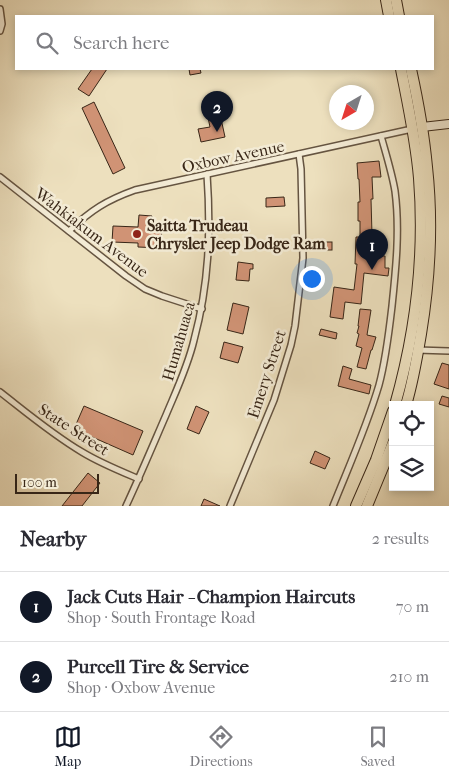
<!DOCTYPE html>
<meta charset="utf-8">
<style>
body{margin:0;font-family:"IM FELL French Canon",serif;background:#f2f2f3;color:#2b2b33}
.controls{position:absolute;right:15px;bottom:15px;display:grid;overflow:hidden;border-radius:0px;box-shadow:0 2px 8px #0003}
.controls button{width:45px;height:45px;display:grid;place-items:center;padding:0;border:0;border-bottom:1px solid #e1e1e2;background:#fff;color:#2b2b33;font:25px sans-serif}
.compass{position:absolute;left:329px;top:85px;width:45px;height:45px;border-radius:50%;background:#fff;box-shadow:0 2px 8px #0003;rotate:219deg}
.scale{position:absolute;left:15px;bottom:12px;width:84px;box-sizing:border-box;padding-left:5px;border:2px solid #382617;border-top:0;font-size:14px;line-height:18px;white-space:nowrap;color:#382617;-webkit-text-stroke:4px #f3ebd5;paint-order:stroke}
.you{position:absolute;left:311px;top:278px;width:18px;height:18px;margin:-12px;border:4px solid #fff;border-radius:50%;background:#1a73e8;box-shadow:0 0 0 8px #1a73e833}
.badge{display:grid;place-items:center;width:32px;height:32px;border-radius:50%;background:#111827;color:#fff;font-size:16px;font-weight:700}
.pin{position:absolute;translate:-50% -41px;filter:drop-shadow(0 1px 2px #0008)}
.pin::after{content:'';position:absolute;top:26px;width:18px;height:15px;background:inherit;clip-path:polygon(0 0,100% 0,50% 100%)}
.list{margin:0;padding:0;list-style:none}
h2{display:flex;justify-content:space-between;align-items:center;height:65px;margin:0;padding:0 20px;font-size:21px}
h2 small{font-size:16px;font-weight:400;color:#7c7c81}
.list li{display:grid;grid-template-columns:32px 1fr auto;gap:15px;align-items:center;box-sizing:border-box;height:70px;padding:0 20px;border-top:1px solid #e1e1e2}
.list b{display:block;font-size:19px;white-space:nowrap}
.list p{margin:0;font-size:16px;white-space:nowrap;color:#7c7c81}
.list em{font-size:16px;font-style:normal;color:#7c7c81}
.icon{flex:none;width:28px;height:28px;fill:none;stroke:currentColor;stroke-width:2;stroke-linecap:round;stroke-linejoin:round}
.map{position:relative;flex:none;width:449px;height:506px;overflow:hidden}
.search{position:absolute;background:#fff;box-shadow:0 2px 8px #0003;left:15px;right:15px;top:15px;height:55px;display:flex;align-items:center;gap:12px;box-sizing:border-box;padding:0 18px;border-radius:0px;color:#7c7c81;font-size:19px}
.sheet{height:205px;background:#fff}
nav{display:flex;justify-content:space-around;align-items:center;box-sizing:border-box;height:70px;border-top:1px solid #e1e1e2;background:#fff;font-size:14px;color:#7c7c81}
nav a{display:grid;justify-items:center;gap:2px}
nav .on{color:#111827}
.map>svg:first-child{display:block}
.building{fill:#d09375;stroke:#382617}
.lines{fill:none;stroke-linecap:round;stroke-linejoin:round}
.street-casing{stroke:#655441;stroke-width:8}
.secondary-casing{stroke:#382617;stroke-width:10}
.highway-casing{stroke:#382617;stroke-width:12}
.street{stroke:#f3ebd5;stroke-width:5}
.secondary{stroke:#f3ebd5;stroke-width:8}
.highway{stroke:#ede0be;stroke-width:10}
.poi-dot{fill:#8f2418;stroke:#f3ebd5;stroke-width:2}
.labels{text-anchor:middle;stroke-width:5;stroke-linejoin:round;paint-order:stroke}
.street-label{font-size:16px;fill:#382617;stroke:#f3ebd5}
.poi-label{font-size:16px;font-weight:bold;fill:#382617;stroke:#f3ebd5;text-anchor:start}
</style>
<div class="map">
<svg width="449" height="506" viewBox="0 0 449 506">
<rect width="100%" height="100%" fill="#ede0be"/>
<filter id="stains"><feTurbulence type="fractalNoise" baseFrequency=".004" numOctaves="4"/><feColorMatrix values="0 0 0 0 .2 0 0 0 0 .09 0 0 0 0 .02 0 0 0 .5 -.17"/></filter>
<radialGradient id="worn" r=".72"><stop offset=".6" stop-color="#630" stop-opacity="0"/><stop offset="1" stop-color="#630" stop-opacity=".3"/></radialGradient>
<g class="building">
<polygon points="92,69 107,69 89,96 78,89"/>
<polygon points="189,69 200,69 201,73 190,75"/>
<polygon points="94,102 125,168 113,174 82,108"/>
<polygon points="218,105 225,137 201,142 198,129 210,127 206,108"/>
<polygon points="379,161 381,177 372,177 373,199 371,199 372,235 369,238 368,253 371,256 385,256 385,268 389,268 388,276 364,273 361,304 345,302 343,319 330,317 334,287 354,290 357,264 355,264 356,237 360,237 360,221 358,221 358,202 360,202 359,179 358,179 357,163"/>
<polygon points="284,197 285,206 266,207 266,198"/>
<polygon points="139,215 152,216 152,223 162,223 161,248 138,247 138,243 112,242 113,226 138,227"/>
<rect x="315" y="242" width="17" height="8"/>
<polygon points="238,262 253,264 253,269 250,269 249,281 236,280"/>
<polygon points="233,303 249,307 243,334 227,330"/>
<polygon points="360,309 371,310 367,335 376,337 372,350 371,350 366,369 357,367 362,348 356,346 359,334 357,333 359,326 358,326"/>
<polygon points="321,329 337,333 336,339 319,335"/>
<polygon points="224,342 243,347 238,363 220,358"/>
<polygon points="442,363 449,365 449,389 434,384"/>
<polygon points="343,366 352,369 349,379 371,385 369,394 338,386"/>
<polygon points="442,396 449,398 449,407 439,404"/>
<polygon points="84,406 143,431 133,455 74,429"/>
<polygon points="196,406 209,412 199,434 187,429"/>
<polygon points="315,451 330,458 325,469 310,463"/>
<polygon points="88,473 100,483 82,506 62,506"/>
<polygon points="204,499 220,506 201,506"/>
</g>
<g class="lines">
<defs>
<g id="street">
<polyline points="0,9 2,24 0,31"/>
<polyline points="0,177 126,276 145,289 162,296 202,309"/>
<path d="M69,231C91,210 107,200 135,190L412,129"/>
<polyline points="417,350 449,351"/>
<path d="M0,392C27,413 53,435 82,452C100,463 120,471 139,479"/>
<path d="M126,506C140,476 153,445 166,415C176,391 188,366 194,340C209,284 211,232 207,174"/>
<polyline points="230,506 274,400 291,345 295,326 303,258 301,169 299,154"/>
<path d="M333,506C349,466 367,426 379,385C386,359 389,332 392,306C396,268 400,229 395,191C392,173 386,154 381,136"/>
</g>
<polyline id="secondary" points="422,127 449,124"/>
<g id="highway">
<polyline points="386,0 389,16"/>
<polyline points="396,0 399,16"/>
<path d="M395,405C416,331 425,255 419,178C416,141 408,105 401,69"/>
<path d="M406,405C413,382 417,358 421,334C430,279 433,222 427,167C424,134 418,101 411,69"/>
<polyline points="356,506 376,460 393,411"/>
<polyline points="367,506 393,443"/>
</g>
</defs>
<use href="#street" class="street-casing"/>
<use href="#secondary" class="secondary-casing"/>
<use href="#highway" class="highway-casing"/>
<use href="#street" class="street"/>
<use href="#secondary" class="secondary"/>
<use href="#highway" class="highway"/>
</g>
<circle class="poi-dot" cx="137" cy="234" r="5"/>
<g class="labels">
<g class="street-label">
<text transform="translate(233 156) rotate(-12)" y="6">Oxbow Avenue</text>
<text transform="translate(92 232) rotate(37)" y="6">Wahkiakum Avenue</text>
<text transform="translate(178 341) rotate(-74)" y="6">Humahuaca</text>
<text transform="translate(266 374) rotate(-72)" y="6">Emery Street</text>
<text transform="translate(74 429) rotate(33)" y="6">State Street</text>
</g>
<g class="poi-label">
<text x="147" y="231">Saitta Trudeau<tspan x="147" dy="18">Chrysler Jeep Dodge Ram</tspan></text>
</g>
</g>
<rect width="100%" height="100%" filter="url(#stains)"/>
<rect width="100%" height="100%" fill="url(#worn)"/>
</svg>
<div class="controls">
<button><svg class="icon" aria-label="locate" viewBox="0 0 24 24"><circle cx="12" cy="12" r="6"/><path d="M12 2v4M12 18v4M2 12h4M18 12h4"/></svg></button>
<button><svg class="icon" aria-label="layers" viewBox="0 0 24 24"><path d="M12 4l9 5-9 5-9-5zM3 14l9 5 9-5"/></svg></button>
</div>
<svg class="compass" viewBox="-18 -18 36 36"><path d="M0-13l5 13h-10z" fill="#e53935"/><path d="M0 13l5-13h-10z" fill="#7c7c81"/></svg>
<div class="scale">100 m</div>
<div class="you"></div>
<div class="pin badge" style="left:372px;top:270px">1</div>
<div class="pin badge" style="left:217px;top:132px">2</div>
<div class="search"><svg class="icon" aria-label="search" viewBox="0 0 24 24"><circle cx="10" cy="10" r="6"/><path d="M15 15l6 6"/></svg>Search here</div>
</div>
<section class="sheet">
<h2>Nearby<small>2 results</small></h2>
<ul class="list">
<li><span class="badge">1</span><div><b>Jack Cuts Hair - Champion Haircuts</b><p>Shop · South Frontage Road</p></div><em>70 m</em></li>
<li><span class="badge">2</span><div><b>Purcell Tire &amp; Service</b><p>Shop · Oxbow Avenue</p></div><em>210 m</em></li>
</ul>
</section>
<nav>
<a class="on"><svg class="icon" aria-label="map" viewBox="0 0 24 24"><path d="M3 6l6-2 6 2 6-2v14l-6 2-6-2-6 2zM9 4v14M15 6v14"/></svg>Map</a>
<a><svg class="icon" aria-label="directions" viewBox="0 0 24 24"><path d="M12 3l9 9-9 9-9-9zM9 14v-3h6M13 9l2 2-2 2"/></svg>Directions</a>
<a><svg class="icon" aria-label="saved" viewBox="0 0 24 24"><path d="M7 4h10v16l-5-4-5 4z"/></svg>Saved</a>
</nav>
